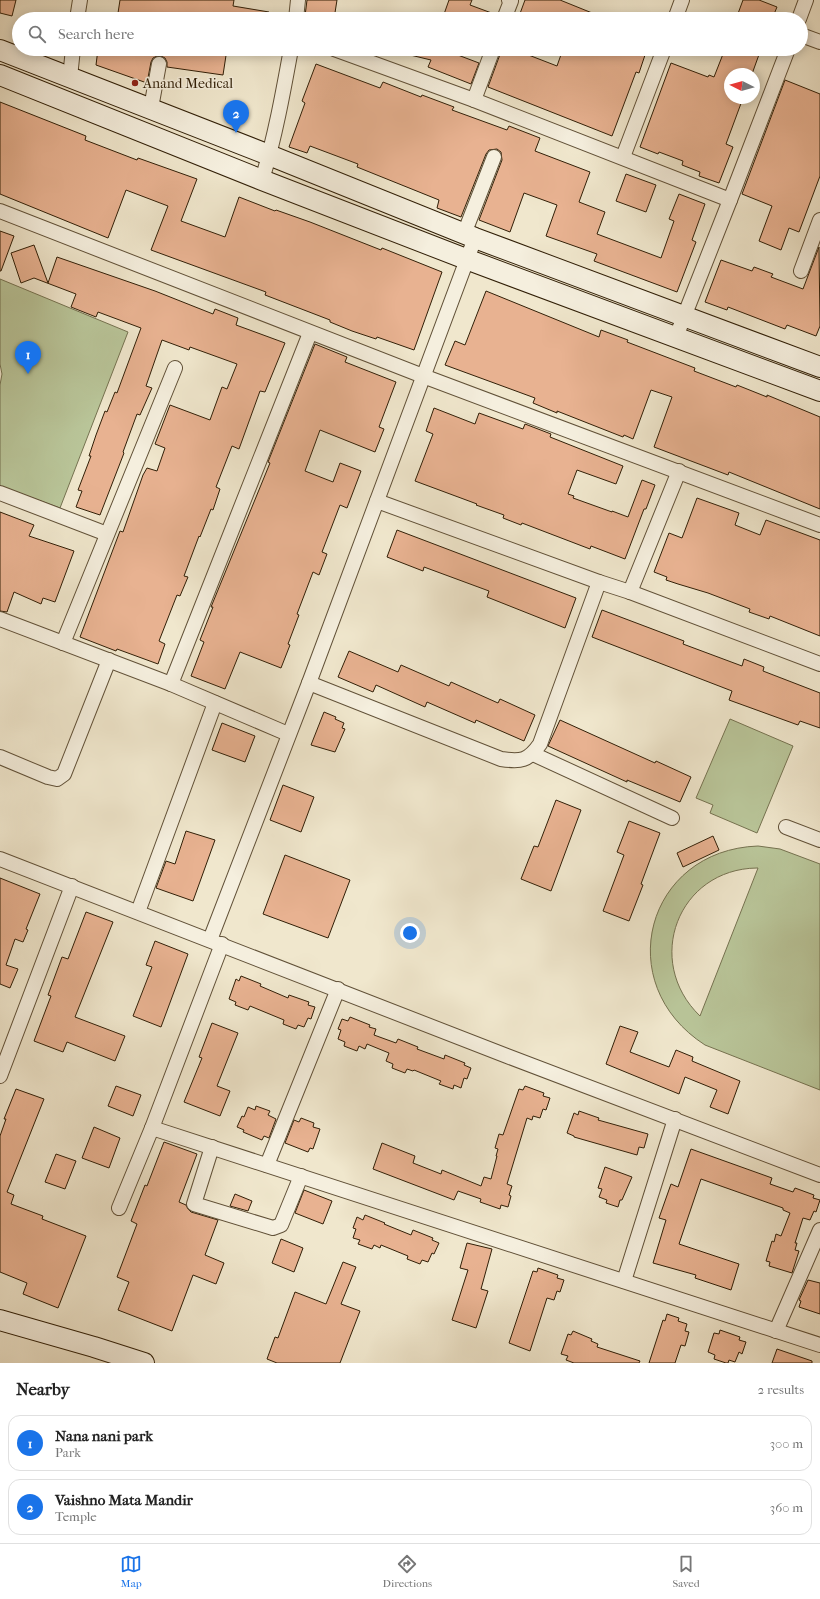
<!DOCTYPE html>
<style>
body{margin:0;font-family:"IM FELL French Canon",serif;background:#f6f6f6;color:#222}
.compass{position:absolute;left:724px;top:68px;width:36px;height:36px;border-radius:50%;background:#fff;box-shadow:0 2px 10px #0003;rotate:276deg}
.you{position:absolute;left:410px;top:933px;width:14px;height:14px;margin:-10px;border:3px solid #fff;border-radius:50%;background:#1a73e8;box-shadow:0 0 0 6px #1a73e833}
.badge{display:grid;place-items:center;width:26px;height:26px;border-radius:50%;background:#1a73e8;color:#fff;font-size:13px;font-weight:700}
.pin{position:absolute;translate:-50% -33px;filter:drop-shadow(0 1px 2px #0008)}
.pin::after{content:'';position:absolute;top:21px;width:14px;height:12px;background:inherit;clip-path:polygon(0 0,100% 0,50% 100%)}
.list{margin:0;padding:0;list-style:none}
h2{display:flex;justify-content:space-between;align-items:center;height:52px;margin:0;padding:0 16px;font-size:17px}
h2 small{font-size:13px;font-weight:400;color:#767676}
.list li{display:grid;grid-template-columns:26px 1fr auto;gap:12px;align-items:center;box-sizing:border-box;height:56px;margin:0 8px 8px;padding:0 8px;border:1px solid #e0e0e0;border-radius:12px}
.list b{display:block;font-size:15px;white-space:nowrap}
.list p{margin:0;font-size:13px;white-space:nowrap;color:#767676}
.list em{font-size:13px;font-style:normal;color:#767676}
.icon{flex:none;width:22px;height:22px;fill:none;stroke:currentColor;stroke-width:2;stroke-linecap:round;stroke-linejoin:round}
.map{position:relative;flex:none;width:820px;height:1363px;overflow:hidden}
.search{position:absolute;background:#fff;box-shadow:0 2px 10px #0003;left:12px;right:12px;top:12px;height:44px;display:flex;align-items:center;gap:10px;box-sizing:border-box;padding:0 14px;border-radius:22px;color:#767676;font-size:15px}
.sheet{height:180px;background:#fff}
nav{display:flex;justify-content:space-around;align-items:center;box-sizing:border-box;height:56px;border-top:1px solid #e0e0e0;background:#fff;font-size:11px;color:#767676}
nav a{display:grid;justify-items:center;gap:2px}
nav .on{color:#1a73e8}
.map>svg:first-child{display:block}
.green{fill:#b9c599;stroke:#757250;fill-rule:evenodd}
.building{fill:#e8b291;stroke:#311f07}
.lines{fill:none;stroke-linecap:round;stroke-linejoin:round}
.minor-casing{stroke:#615138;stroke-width:16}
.secondary-casing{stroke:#311f07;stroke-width:22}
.minor{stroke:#f5efde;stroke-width:14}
.secondary{stroke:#f5efde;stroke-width:20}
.poi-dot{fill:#8f2418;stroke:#f5efde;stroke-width:1.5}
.labels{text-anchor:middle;stroke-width:3;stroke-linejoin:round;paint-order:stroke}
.poi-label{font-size:14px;fill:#311f07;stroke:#f5efde;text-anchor:start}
</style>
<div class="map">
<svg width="820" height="1363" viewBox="0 0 820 1363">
<rect width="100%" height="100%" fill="#f0e7cd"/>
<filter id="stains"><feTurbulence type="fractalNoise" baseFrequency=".005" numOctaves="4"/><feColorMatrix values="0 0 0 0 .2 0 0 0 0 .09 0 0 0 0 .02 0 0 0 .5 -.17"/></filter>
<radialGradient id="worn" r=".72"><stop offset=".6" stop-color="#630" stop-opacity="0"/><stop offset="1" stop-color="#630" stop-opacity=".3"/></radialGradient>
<g class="green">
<polygon points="0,279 128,332 60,508 0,486 0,385 2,374 0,364"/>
<polygon points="730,719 793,746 757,833 710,813 713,805 696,798"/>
<path d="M758,846L780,849L820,864V1090L705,1045C610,984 646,850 758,846ZM757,868H758L700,1016C643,961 678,869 757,868Z"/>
</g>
<g class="building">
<polygon points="0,0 16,0 12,16 0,13"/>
<polygon points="120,0 234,0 233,6 269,12 269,19 194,19 159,13 158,19 118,13"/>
<polygon points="307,0 337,0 334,19 323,19 305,16"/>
<polygon points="449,0 472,0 470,5 497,15 496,19 450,19 443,17"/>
<polygon points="525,0 560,0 607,19 518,19"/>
<polygon points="743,0 759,0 777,7 772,19 736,19"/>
<polygon points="98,49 227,49 223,75 167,67 167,62 165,58 161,56 157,56 153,58 151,62 147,83 96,65"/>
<polygon points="407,49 442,49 479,63 471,84 428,67 431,60 406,54"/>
<polygon points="502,49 513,49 557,66 563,49 647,49 639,73 636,72 612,136 488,87"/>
<polygon points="725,49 761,49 752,74 730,74 730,98 743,98 726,144 733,147 719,183 699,176 700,172 682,165 683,161 659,152 658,154 640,147 671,63 708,77 709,75 714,77"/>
<polygon points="316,64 380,88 383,82 421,97 422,95 454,107 452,110 507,130 509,126 540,138 535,151 590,172 579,202 605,212 597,234 661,258 674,221 669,219 679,194 705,204 692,240 696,242 677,292 594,261 597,254 546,236 557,205 524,193 510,232 479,220 502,160 501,152 497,149 489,150 486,154 461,217 437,208 439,200 357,167 358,164 310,146 307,153 289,147 305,103 302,101"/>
<polygon points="785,80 820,94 820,176 799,232 789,228 781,250 759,241 772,206 742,194"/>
<polygon points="0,102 86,136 85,140 137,160 138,158 197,179 181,221 225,237 239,197 275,211 276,210 310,222 381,250 382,248 442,272 414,350 377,337 376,339 352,331 330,322 330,320 265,295 266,292 151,250 168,206 126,190 108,238 0,194"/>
<polygon points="626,174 656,185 646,212 616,201"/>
<polygon points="0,231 14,236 1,271 0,271"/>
<polygon points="34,245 48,283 57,257 155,291 213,314 215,309 238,318 236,325 285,343 265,392 260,391 239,449 232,446 216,487 220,489 213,510 211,509 200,537 199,536 184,576 188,577 180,596 177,595 159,641 165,644 158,664 117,649 116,651 80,637 120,531 123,532 143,475 147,468 157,471 165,448 155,444 170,405 210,420 222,387 227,389 237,364 190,347 189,350 162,340 146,386 152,388 140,415 137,414 123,452 124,453 100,515 76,507 82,491 78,490 91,456 89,456 96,435 105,411 107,412 115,392 117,393 141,328 98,312 96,317 71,307 76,294 34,278 21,283 11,253"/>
<polygon points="819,247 820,326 816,336 787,325 785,329 728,307 727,310 705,302 721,260 752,271 754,267 773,274 771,277 803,289"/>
<polygon points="486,291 599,337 601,330 628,340 627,342 695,368 694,371 736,387 737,385 767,397 767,395 820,417 820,509 729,472 728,475 654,447 672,397 651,390 633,439 624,435 623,437 557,411 557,413 533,403 535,398 445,365 455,341 465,345"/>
<polygon points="315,344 347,357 345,362 396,382 379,427 384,429 375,452 320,430 305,471 333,482 340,463 361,471 347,508 340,505 322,552 327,554 319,575 313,572 297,614 299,615 288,644 290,645 281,668 240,652 225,689 191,676 204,642 200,640 213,607 211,607 270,463 268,462"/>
<polygon points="434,408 475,424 479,413 523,429 525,424 551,434 550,437 623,466 616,484 577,470 568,494 574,496 573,498 612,512 612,511 628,517 642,480 655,485 646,509 644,509 625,559 591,546 590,549 522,523 521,525 503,518 504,515 476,505 477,504 415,481 433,434 426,431"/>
<polygon points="697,498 739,513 735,525 760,535 766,520 820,540 820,636 770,616 769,619 749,612 750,609 708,593 678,584 666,580 667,577 654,572 669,533 682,538"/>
<polygon points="0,512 34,525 29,536 74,551 55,602 43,598 41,604 14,592 7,612 0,611"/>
<polygon points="397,530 576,598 565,628 487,597 489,591 424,567 423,571 387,557"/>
<polygon points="602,610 684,641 683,644 742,666 744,659 764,667 763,671 820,693 820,728 800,721 798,725 729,700 732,691 592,637"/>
<polygon points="349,651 398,672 401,665 449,686 451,682 498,703 500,699 535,715 524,741 476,720 475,723 427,702 425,707 376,685 373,692 338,677"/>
<polygon points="324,712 336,717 335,719 344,723 342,728 345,729 335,752 311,745"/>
<polygon points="560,720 655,763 656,761 691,777 680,802 627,780 627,782 548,746"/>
<polygon points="222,723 255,736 245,762 212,750"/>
<polygon points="283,785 314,797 301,832 270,820"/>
<polygon points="556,800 581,810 551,891 521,879 534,846 538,847"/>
<polygon points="629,821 660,833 641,884 643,885 629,921 603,911 624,855 617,852"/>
<polygon points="186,831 215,840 193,901 156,888 166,861 175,864"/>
<polygon points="713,836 719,850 683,867 677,853"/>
<polygon points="285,855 350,880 328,938 263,914"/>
<polygon points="0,878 40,894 26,929 28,930 23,942 15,939 6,965 18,969 10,988 0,984"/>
<polygon points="86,912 113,922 75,1017 125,1036 115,1061 67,1042 63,1052 34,1041 51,996 48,995 62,957 68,959"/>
<polygon points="155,941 188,954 161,1027 133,1016 152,967 146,965"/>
<polygon points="241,976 261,984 260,986 288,998 289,995 309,1002 308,1005 315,1007 311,1019 308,1018 304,1027 298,1025 296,1029 283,1024 284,1020 250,1006 248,1010 235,1005 236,1002 229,999 236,979 239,981"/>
<polygon points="350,1017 370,1025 369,1027 376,1029 374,1035 396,1043 398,1039 418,1047 417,1049 444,1059 445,1055 465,1063 464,1065 471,1068 467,1079 464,1078 461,1088 454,1085 453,1089 439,1084 441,1081 414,1070 413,1071 407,1069 405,1073 392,1068 393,1064 386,1061 389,1053 367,1044 365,1049 359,1046 357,1051 344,1046 345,1042 338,1039 341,1030 338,1029 342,1019 348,1021"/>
<polygon points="212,1023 238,1033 217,1086 230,1091 220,1116 184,1102 202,1058 199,1057"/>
<polygon points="620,1026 638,1032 630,1052 669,1067 676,1050 693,1057 692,1061 740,1081 728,1114 710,1107 717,1090 685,1077 679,1094 606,1064"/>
<polygon points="116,1086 141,1095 133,1116 108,1106"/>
<polygon points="525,1086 544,1093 543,1096 550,1098 546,1110 543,1109 540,1118 533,1116 532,1120 527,1118 507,1184 512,1186 509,1195 511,1196 508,1207 501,1205 500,1209 480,1202 481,1199 458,1191 454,1200 373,1169 382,1143 415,1156 413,1163 441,1174 442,1170 481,1186 484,1177 491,1179 497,1156 496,1156 498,1149 495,1148 499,1134 503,1135 519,1089 523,1090"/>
<polygon points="16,1089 44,1099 7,1192 14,1195 11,1204 43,1216 42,1219 86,1236 58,1308 23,1294 27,1283 0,1272 0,1136 6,1119 4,1119"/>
<polygon points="256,1106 270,1111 268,1115 276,1119 269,1138 264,1136 262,1140 243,1132 244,1130 237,1127 242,1116 244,1117 248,1107 255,1110"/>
<polygon points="579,1111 599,1118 598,1120 648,1134 644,1148 639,1147 637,1155 574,1137 574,1136 567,1133 574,1113 578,1115"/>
<polygon points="301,1118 314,1123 313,1127 320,1129 313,1149 310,1148 308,1152 285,1143 294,1120 299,1122"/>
<polygon points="94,1127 120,1138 109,1168 82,1158"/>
<polygon points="164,1142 197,1154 179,1202 186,1205 188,1209 191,1212 218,1220 205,1255 224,1263 216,1284 193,1275 172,1331 118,1310 129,1282 117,1277 137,1224 131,1221 145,1185 147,1186"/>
<polygon points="691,1149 772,1178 770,1184 793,1192 795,1188 814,1195 813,1198 820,1200 816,1212 814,1211 810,1220 803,1218 795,1243 797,1243 795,1250 799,1251 792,1273 769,1266 770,1262 766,1261 772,1241 774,1242 776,1234 781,1236 790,1213 783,1210 783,1208 701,1179 679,1244 739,1264 731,1290 695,1278 696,1275 653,1263 666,1220 659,1218 671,1184 678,1187"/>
<polygon points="56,1154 76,1161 65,1189 45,1182"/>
<polygon points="605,1167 632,1177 622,1200 620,1200 618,1207 606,1203 607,1200 599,1197 602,1189 598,1188"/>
<polygon points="304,1190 332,1201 323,1224 295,1213"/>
<polygon points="235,1194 252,1201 248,1211 230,1206"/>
<polygon points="365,1215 385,1223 384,1224 411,1235 413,1230 433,1238 432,1240 439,1243 434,1254 432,1253 428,1262 422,1260 420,1264 407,1259 408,1256 381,1245 380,1248 374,1245 372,1249 358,1244 360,1240 353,1238 356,1229 353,1228 357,1217 363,1220"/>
<polygon points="281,1239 303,1248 294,1272 272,1263"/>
<polygon points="467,1243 492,1249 481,1289 488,1291 476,1328 452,1320 468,1270 460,1268"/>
<polygon points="343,1262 356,1267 341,1304 360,1311 340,1363 277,1363 267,1359 275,1337 278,1338 295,1292 326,1304"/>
<polygon points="538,1268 558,1275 557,1278 564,1280 560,1292 557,1291 554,1300 547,1298 530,1351 509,1343 533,1271 537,1272"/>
<polygon points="808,1280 820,1283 820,1314 799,1307 801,1301 799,1300"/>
<polygon points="667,1314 679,1318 678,1321 687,1324 685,1331 689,1332 685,1346 681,1345 675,1363 649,1363 663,1320 665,1321"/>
<polygon points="720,1330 740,1337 739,1340 746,1342 742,1354 739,1352 735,1362 729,1360 728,1363 726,1363 714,1359 715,1355 708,1352 714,1333 719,1334"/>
<polygon points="573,1331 592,1339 591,1341 598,1344 597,1347 640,1361 639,1363 574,1363 566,1360 568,1356 561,1354 568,1334 571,1335"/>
<polygon points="777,1349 812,1361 812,1363 772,1363"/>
</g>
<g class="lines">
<defs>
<g id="minor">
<polyline points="77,19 80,0"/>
<polyline points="296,19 298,0"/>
<polyline points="504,19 511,1 509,0"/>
<polyline points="675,19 682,0"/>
<polyline points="799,19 806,0"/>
<polyline points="801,35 820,42"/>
<polyline points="334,49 474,100 730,200"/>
<polyline points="70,77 73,49"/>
<polyline points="474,100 493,49"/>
<polyline points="151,108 159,64"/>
<polyline points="623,157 664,49"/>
<path d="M262,180C275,137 283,93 291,49"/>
<polyline points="0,211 423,376 820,525"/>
<polyline points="464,234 494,157"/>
<polyline points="801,271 820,220"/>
<polyline points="676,337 730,200 788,49"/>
<polyline points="0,493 107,534"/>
<polyline points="377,501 599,582 630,592 820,664"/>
<polyline points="630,592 679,471"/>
<polyline points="0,619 171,684 288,734"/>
<polyline points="63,643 175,368"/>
<path d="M309,683L501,759C521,762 528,761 540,744L599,582"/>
<polyline points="171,684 310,333"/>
<polyline points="533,754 672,818"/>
<polyline points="0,757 48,777 57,779 64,774 109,660"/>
<polyline points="786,827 820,840"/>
<polyline points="0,859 507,1056 820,1175"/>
<polyline points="138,912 215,703"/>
<polyline points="210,940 309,683 475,238"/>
<polyline points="0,1076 72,886"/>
<polyline points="152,1128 820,1345"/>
<polyline points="212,1147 194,1204 273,1228 281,1225 301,1176"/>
<polyline points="267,1165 338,989"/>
<polyline points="119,1208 152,1128 222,944"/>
<polyline points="624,1281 675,1119"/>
<polyline points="776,1331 820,1230"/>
</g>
<g id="secondary">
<polyline points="0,50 269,155 475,238 820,367"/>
<polyline points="0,75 262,180 466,259 820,391"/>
<polyline points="0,1320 94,1347 144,1363"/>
</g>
</defs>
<use href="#minor" class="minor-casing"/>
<use href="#secondary" class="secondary-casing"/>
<use href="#minor" class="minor"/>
<use href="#secondary" class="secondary"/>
</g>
<circle class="poi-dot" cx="135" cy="83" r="4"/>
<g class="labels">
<g class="poi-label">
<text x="143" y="88">Anand Medical</text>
</g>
</g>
<rect width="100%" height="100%" filter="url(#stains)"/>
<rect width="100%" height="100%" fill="url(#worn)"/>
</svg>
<svg class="compass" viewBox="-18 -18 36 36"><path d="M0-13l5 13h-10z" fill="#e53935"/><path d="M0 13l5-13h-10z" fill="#767676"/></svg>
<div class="you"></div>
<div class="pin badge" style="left:28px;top:374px">1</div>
<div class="pin badge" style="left:236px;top:133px">2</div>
<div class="search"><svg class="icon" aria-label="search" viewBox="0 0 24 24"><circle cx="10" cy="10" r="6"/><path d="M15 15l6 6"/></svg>Search here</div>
</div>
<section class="sheet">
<h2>Nearby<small>2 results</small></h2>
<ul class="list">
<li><span class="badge">1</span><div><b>Nana nani park</b><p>Park</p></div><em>300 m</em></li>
<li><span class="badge">2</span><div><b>Vaishno Mata Mandir</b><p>Temple</p></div><em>360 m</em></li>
</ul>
</section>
<nav>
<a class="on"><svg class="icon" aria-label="map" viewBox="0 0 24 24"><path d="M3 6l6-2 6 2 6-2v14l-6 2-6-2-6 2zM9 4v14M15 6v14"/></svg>Map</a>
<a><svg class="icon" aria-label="directions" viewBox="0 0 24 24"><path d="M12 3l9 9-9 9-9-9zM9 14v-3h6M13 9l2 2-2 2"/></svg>Directions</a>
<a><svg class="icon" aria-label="saved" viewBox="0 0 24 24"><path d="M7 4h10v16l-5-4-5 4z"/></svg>Saved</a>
</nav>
